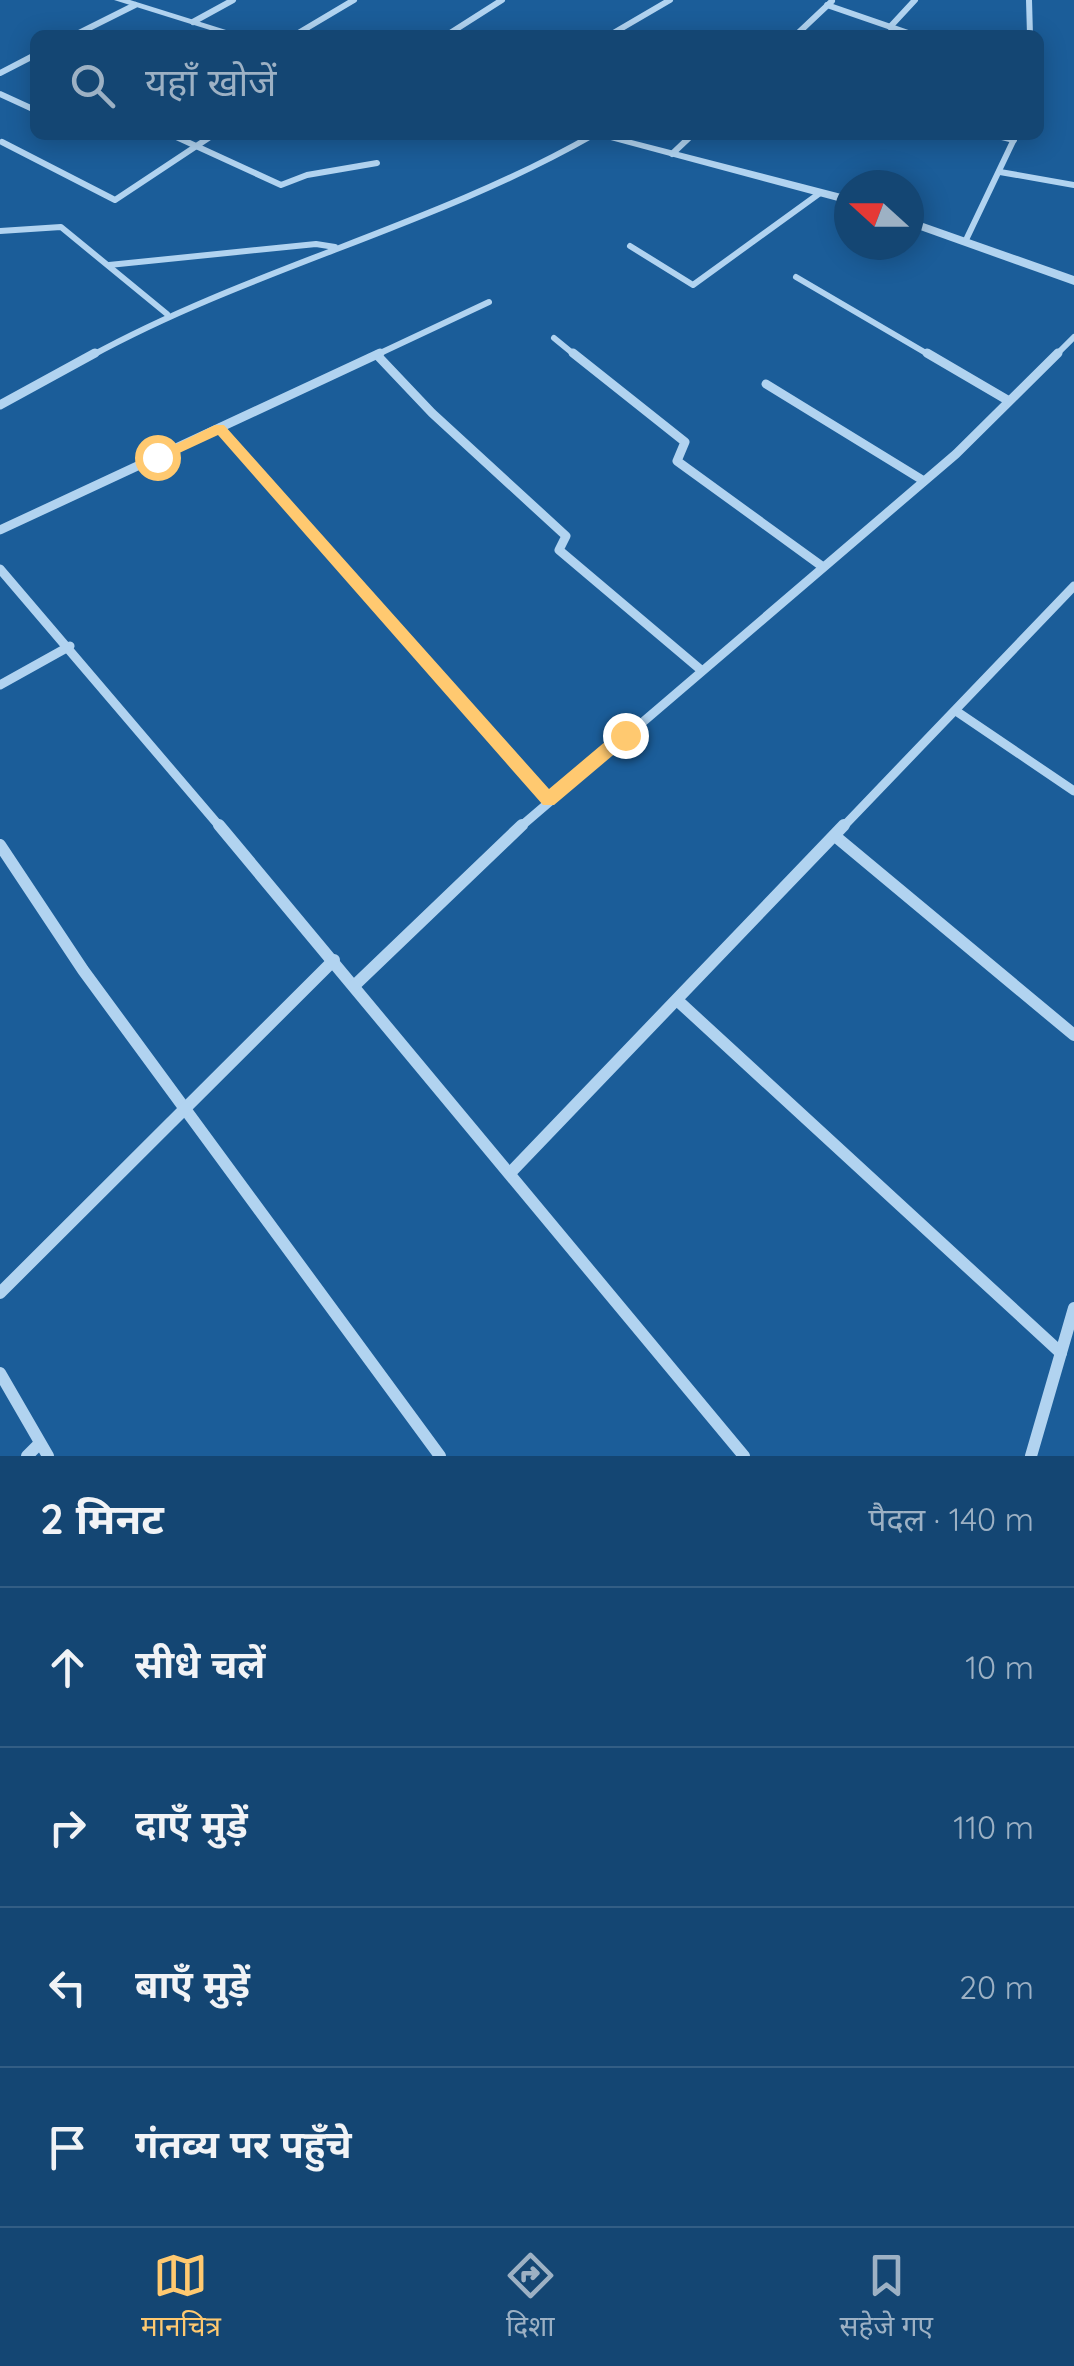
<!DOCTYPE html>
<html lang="hi">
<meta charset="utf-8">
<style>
body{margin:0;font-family:Quicksand,"Noto Sans Devanagari",sans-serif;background:#1d4d78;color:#f1f3f6}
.compass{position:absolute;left:834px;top:170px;width:90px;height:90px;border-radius:50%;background:#144673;box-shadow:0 5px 25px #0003;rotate:291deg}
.stop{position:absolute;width:30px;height:30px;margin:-22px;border:8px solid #ffc970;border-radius:50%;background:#fff}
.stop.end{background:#ffc970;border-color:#fff;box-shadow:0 2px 10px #0008}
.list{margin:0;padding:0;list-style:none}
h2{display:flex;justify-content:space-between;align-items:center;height:130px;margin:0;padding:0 40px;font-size:42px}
h2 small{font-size:32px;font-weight:400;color:#9db1c4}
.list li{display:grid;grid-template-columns:65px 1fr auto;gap:30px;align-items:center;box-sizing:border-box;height:160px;padding:0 40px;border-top:2px solid #335e85}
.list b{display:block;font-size:38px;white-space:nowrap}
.list em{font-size:32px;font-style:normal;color:#9db1c4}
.icon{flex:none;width:55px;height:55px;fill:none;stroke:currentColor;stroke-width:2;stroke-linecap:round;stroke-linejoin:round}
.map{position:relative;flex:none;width:1074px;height:1456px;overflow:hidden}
.search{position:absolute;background:#144673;box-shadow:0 5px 25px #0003;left:30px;right:30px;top:30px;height:110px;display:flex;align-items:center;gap:25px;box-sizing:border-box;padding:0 35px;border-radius:15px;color:#9db1c4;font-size:38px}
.sheet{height:770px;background:#144673}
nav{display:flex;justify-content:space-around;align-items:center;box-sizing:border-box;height:140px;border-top:2px solid #335e85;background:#144673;font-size:28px;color:#9db1c4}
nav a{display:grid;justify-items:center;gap:5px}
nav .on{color:#ffc970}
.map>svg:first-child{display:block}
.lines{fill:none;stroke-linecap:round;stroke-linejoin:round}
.minor-far2{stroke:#b1d3f0;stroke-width:6}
.minor-far1{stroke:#b1d3f0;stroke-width:9}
.minor{stroke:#b1d3f0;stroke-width:12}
.tertiary{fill:#b1d3f0;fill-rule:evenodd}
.route{fill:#ffc970}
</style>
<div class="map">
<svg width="1074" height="1456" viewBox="0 0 1074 1456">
<rect width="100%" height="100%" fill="#1b5d99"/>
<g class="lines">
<g class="minor-far2">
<polyline points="1029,0 1030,35"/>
<polyline points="827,5 914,35"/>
<polyline points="193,22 233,0"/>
<polyline points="890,27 915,0"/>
<polyline points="75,35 135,5"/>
<polyline points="295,35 354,0"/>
<polyline points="447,35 502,0"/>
<polyline points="610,35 670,0"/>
<polyline points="796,35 832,1"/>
<polyline points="0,73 35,55"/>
<polyline points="0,94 35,110"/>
<polyline points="172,135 281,185 307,175 377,163"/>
<polyline points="994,135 1014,140"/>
<polyline points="2,142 115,200 213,135"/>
<polyline points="672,154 692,135"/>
<polyline points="1000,172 1074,185"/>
<polyline points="0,231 61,227 167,314"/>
<polyline points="965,242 1016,135"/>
<polyline points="630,246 693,285 820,193"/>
<polyline points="109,265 316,244 335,247"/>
<polyline points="796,277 931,356"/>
<polyline points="554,338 576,356"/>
<path d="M91,356C252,268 434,226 593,135"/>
<polyline points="374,356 489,302"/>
<polyline points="1055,356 1074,337"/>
</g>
<g class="minor-far1">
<polyline points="573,353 685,442 677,461 823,567"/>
<polyline points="927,353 1009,401"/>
<polyline points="377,355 432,413 566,536 559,550 701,670"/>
<polyline points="766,384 924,481"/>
<polyline points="0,405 95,353"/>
<polyline points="220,428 548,800"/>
<polyline points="0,530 380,353"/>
<polyline points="0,569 221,828"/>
<polyline points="0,685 70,646"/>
<polyline points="956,711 1074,791"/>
<polyline points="519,828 956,454 1058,353"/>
<polyline points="842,828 1074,586"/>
</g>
<g class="minor">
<polyline points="219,825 744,1456"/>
<polyline points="835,836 1074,1035"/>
<polyline points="0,845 83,970 440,1456"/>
<polyline points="355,985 522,825"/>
<polyline points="677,1000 1061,1353"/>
<polyline points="510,1173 844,825"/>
<polyline points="0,1293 334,960"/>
<polyline points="0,1373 48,1456"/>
<polyline points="27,1456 39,1444"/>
<polyline points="1031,1456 1074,1308"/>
</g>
<g class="tertiary">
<polygon points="114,0 130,0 242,35 226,35"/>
<polygon points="592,135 612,135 849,196 849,204"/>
<polygon points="909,218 1074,276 1074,285 909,226"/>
</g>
</g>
<polygon class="route" points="215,425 224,425 549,789 619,730 631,730 631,740 554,805 543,805 218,435 162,461 150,457"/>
</svg>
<svg class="compass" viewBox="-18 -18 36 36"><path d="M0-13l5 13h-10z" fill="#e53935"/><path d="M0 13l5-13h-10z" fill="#9db1c4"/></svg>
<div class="stop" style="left:157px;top:457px"></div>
<div class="stop end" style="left:625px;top:735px"></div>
<div class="search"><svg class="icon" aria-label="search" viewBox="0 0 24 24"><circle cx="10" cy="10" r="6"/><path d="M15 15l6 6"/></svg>यहाँ खोजें</div>
</div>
<section class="sheet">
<h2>2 मिनट<small>पैदल · 140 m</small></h2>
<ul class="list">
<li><svg class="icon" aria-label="ahead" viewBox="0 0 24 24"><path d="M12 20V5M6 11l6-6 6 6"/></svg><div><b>सीधे चलें</b></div><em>10 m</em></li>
<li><svg class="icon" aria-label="right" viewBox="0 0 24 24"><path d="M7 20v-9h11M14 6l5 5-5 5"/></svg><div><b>दाएँ मुड़ें</b></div><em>110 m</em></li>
<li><svg class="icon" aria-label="left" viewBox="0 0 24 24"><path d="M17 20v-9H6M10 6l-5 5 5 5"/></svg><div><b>बाएँ मुड़ें</b></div><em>20 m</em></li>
<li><svg class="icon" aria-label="arrive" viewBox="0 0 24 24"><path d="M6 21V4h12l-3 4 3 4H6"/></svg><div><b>गंतव्य पर पहुँचे</b></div></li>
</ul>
</section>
<nav>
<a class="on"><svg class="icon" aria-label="map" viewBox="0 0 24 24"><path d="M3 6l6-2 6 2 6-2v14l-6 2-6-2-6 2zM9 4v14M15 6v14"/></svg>मानचित्र</a>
<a><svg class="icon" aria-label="directions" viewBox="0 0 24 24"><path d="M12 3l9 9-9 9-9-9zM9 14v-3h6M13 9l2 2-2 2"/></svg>दिशा</a>
<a><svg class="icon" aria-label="saved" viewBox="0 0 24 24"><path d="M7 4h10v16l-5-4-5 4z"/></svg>सहेजे गए</a>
</nav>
